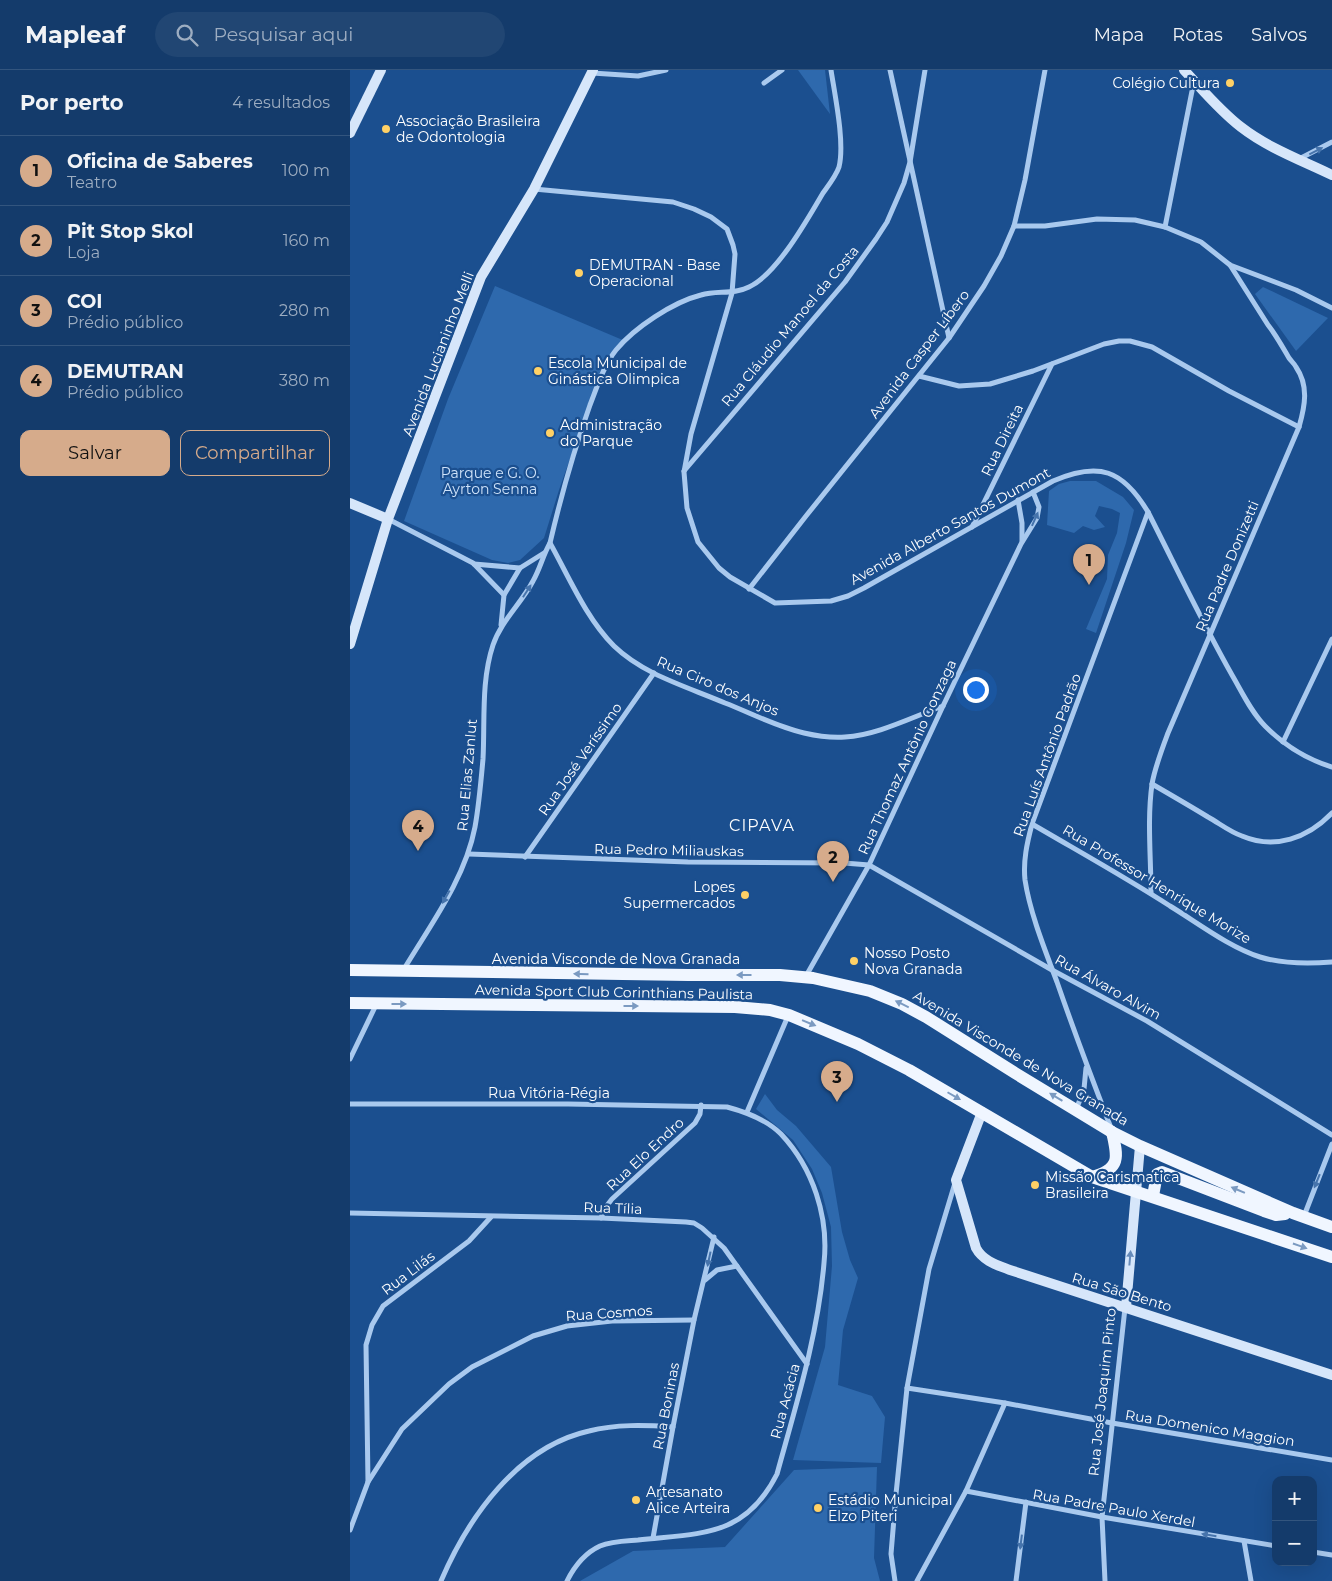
<!DOCTYPE html>
<html lang="pt">
<meta charset="utf-8">
<style>
body{margin:0;font-family:Montserrat,sans-serif;background:#214673;color:#f1f3f6}
.controls{position:absolute;right:15px;bottom:15px;display:grid;overflow:hidden;border-radius:10px;box-shadow:0 5px 20px #0002}
.controls button{width:45px;height:45px;display:grid;place-items:center;padding:0;border:0;border-bottom:1px solid #33557e;background:#143b6b;color:#f1f3f6;font:25px sans-serif}
.you{position:absolute;left:625px;top:619px;width:18px;height:18px;margin:-12px;border:4px solid #fff;border-radius:50%;background:#1a73e8;box-shadow:0 0 0 8px #1a73e833}
.badge{display:grid;place-items:center;width:32px;height:32px;border-radius:50%;background:#d6ab8b;color:#111;font-size:16px;font-weight:700}
.pin{position:absolute;translate:-50% -41px;filter:drop-shadow(0 1px 2px #0008)}
.pin::after{content:'';position:absolute;top:26px;width:18px;height:15px;background:inherit;clip-path:polygon(0 0,100% 0,50% 100%)}
.list{margin:0;padding:0;list-style:none}
h2{display:flex;justify-content:space-between;align-items:center;height:65px;margin:0;padding:0 20px;font-size:21px}
h2 small{font-size:16px;font-weight:400;color:#9dadc1}
.list li{display:grid;grid-template-columns:32px 1fr auto;gap:15px;align-items:center;box-sizing:border-box;height:70px;padding:0 20px;border-top:1px solid #33557e}
.list b{display:block;font-size:19px;white-space:nowrap}
.list p{margin:0;font-size:16px;white-space:nowrap;color:#9dadc1}
.list em{font-size:16px;font-style:normal;color:#9dadc1}
.actions{display:flex;gap:10px;padding:15px 20px}
.actions a{flex:1;padding:11px 0;border:1px solid #d6ab8b;border-radius:10px;text-align:center;font-size:18px;color:#d6ab8b}
.actions .main{background:#d6ab8b;color:#111}
.icon{flex:none;width:28px;height:28px;fill:none;stroke:currentColor;stroke-width:2;stroke-linecap:round;stroke-linejoin:round}
.map{position:relative;flex:none;width:982px;height:1511px;overflow:hidden}
header{display:flex;align-items:center;gap:30px;box-sizing:border-box;height:70px;padding:0 25px;background:#143b6b;border-bottom:1px solid #33557e}
header strong{font-size:24px}
nav{display:flex;gap:28px;margin-inline-start:auto;font-size:18px}
.search{width:350px;height:45px;background:#214673;display:flex;align-items:center;gap:12px;box-sizing:border-box;padding:0 18px;border-radius:28px;color:#9dadc1;font-size:19px}
main{display:flex}
aside{flex:1;background:#143b6b}
.map>svg:first-child{display:block}
.green{fill:#2e69ad}
.lines{fill:none;stroke-linecap:round;stroke-linejoin:round}
.street{stroke:#a9c9ee;stroke-width:5}
.secondary{stroke:#d6e6fa;stroke-width:10}
.primary{stroke:#f0f6ff;stroke-width:12}
.oneway{fill:#4674ac}
.oneway2{fill:#7b9ac1}
.oneway3{fill:#668bba}
.poi-dot{fill:#ffd166;stroke:#1b4f8f;stroke-width:2}
.labels{text-anchor:middle;stroke-width:4.5;stroke-linejoin:round;paint-order:stroke}
.poi-label{font-size:14px;fill:#fff;stroke:#1b4f8f;text-anchor:start}
.street-label{font-size:14px;fill:#fff;stroke:#1b4f8f}
.park-label{font-size:14px;fill:#cfe3fa;stroke:#1b4f8f}
.quarter-label{font-size:16px;letter-spacing:1px;fill:#fff;stroke:#1b4f8f}
</style>
<header>
<strong>Mapleaf</strong>
<div class="search"><svg class="icon" aria-label="search" viewBox="0 0 24 24"><circle cx="10" cy="10" r="6"/><path d="M15 15l6 6"/></svg>Pesquisar aqui</div>
<nav><a>Mapa</a><a>Rotas</a><a>Salvos</a></nav>
</header>
<main>
<aside>
<h2>Por perto<small>4 resultados</small></h2>
<ul class="list">
<li><span class="badge">1</span><div><b>Oficina de Saberes</b><p>Teatro</p></div><em>100 m</em></li>
<li><span class="badge">2</span><div><b>Pit Stop Skol</b><p>Loja</p></div><em>160 m</em></li>
<li><span class="badge">3</span><div><b>COI</b><p>Prédio público</p></div><em>280 m</em></li>
<li><span class="badge">4</span><div><b>DEMUTRAN</b><p>Prédio público</p></div><em>380 m</em></li>
</ul>
<div class="actions"><a class="main">Salvar</a><a>Compartilhar</a></div>
</aside>
<div class="map">
<svg width="982" height="1511" viewBox="0 0 982 1511">
<rect width="100%" height="100%" fill="#1b4f8f"/>
<g class="green">
<polygon points="448,0 475,0 480,44"/>
<polygon points="145,216 275,271 262,282 246,315 209,420 194,468 170,490 158,493 142,490 54,451 98,329"/>
<polygon points="913,217 978,248 946,281 905,224"/>
<polygon points="720,411 746,411 773,427 784,440 776,473 746,563 736,559 757,509 758,485 767,463 770,443 762,439 749,436 745,446 755,457 744,460 733,456 724,463 697,455 699,421 709,414"/>
<polygon points="415,1024 427,1040 446,1056 481,1097 492,1162 500,1190 508,1208 493,1260 488,1315 522,1326 535,1347 531,1393 443,1390 475,1277 482,1196 481,1157 472,1123 462,1099 443,1070 406,1039"/>
<polygon points="527,1397 524,1488 530,1511 230,1511 283,1481 375,1477 444,1400"/>
</g>
<g class="lines">
<g class="street">
<path d="M481,0C485,26 495,73 489,97C486,106 478,116 473,123C457,150 427,204 399,217C383,225 367,220 351,225C323,232 284,258 266,280C254,295 247,317 240,335C224,380 211,426 200,473C219,507 236,548 264,576C294,605 338,617 375,633C401,643 427,657 454,663C467,666 481,668 495,667C528,665 562,647 593,636"/>
<polyline points="540,0 599,268"/>
<polyline points="242,3 288,6 316,0"/>
<polyline points="414,13 432,0"/>
<polyline points="949,89 982,72"/>
<path d="M184,119L323,132L344,139L361,147L377,159L383,175L385,184L382,223L341,364L334,402L337,438L348,472L369,498L380,507L425,533L481,531L498,526L514,518L703,411C749,391 773,400 798,442C826,497 852,552 882,605C892,622 901,642 915,656C934,675 956,689 982,697"/>
<polyline points="664,156 695,156 747,149 785,150 815,157 851,172 880,195 946,220 982,238"/>
<polyline points="815,157 844,11"/>
<polyline points="569,306 609,316 640,314 683,301 754,274 769,271 780,271 802,277 879,321 949,357"/>
<polyline points="334,401 495,212 526,169 537,152 554,113 560,92 575,0"/>
<polyline points="668,430 672,453 672,471"/>
<polyline points="38,449 123,493 154,525"/>
<polyline points="622,457 702,294"/>
<polyline points="124,494 170,498"/>
<polyline points="399,519 456,446 599,268 634,216 651,186 664,156 675,110 695,0"/>
<polyline points="151,555 154,525 170,498 194,483"/>
<polyline points="933,672 982,569"/>
<path d="M802,714C821,725 840,736 858,747C869,753 880,762 892,766C925,780 958,768 982,743"/>
<path d="M682,754C728,781 775,807 820,836C848,853 879,877 910,887C933,894 958,894 982,892"/>
<polyline points="119,784 338,792 494,793 519,795 702,900 797,951 982,1065"/>
<polyline points="175,787 304,603"/>
<path d="M801,823C801,788 797,750 802,714C805,697 812,679 818,663L949,357C955,336 959,316 946,297C944,293 941,291 939,288C932,276 926,265 918,255L880,195"/>
<path d="M54,899C81,854 115,809 125,757C129,735 131,711 133,689C135,651 131,611 143,575C151,551 171,534 183,511C190,499 193,485 200,473"/>
<polyline points="456,906 519,795 593,636 671,474 687,448 689,437 683,422"/>
<polyline points="0,989 26,935"/>
<path d="M0,1034H218L377,1037C396,1042 416,1049 431,1064C463,1098 479,1147 474,1193C468,1265 446,1335 427,1404C395,1468 350,1463 288,1470C276,1471 262,1471 250,1476C235,1483 224,1497 217,1511"/>
<polyline points="726,1040 734,1019 736,998"/>
<polyline points="397,1042 438,946"/>
<path d="M761,1058C742,1009 724,961 707,912C695,880 680,843 675,810C673,791 677,773 682,754L798,442"/>
<polyline points="0,1143 251,1148 336,1152 344,1153 352,1158 374,1178 457,1294"/>
<polyline points="954,1146 982,1074"/>
<polyline points="251,1148 255,1138 262,1129 345,1053 350,1044 351,1035"/>
<polyline points="355,1210 367,1200 387,1196"/>
<polyline points="557,1318 655,1333 762,1353 982,1390"/>
<polyline points="18,1412 16,1275 22,1255 33,1236 119,1171 141,1147"/>
<polyline points="616,1421 752,1447 926,1476"/>
<polyline points="0,1460 18,1412 52,1359 99,1314 122,1297 183,1266 217,1256 262,1251 344,1250"/>
<polyline points="303,1468 323,1357 344,1250 364,1167"/>
<polyline points="894,1471 901,1511"/>
<polyline points="963,1482 982,1485"/>
<path d="M91,1511C118,1448 167,1377 239,1361C266,1354 295,1355 323,1357"/>
<polyline points="545,1511 541,1484 546,1424 557,1318 579,1199 605,1113"/>
<polyline points="567,1511 616,1421 655,1333"/>
<polyline points="666,1511 676,1432"/>
<polyline points="755,1511 752,1447 775,1238"/>
</g>
<g class="secondary">
<path d="M834,0C852,19 869,40 891,57C918,78 951,90 982,105"/>
<polyline points="0,63 31,0"/>
<polyline points="0,433 38,449"/>
<polyline points="0,574 38,449 131,207 184,119 243,0"/>
<path d="M632,1042L606,1110L626,1178C633,1191 647,1195 660,1200L982,1305"/>
<polyline points="776,1237 790,1076"/>
</g>
<g class="primary">
<polyline points="0,900 338,905 430,905 463,908 520,921 552,934 576,947 665,1003 762,1062 790,1076 943,1143 982,1157"/>
<polyline points="0,933 385,937 420,940 439,945 508,974 559,1000 742,1107 982,1187"/>
<path d="M742,1107C771,1099 768,1087 762,1062"/>
<polyline points="803,1126 807,1104 812,1102 914,1141 926,1145 935,1144"/>
</g>
</g>
<defs><path id="oneway-solid" d="M-6-.8H1V-3.2L6.5 0L1 3.2V.8H-6Z" transform="scale(1.25)"/></defs>
<g class="oneway">
<use href="#oneway-solid" transform="translate(966 81) rotate(-27)"/>
<use href="#oneway-solid" transform="translate(685 449) rotate(-66)"/>
<use href="#oneway-solid" transform="translate(177 521) rotate(-57)"/>
<use href="#oneway-solid" transform="translate(96 827) rotate(119)"/>
<use href="#oneway-solid" transform="translate(967 1111) rotate(112)"/>
<use href="#oneway-solid" transform="translate(359 1189) rotate(102)"/>
<use href="#oneway-solid" transform="translate(859 1465) rotate(-171)"/>
<use href="#oneway-solid" transform="translate(671 1472) rotate(97)"/>
</g>
<g class="oneway2">
<use href="#oneway-solid" transform="translate(231 904) rotate(-179)"/>
<use href="#oneway-solid" transform="translate(394 905) rotate(180)"/>
<use href="#oneway-solid" transform="translate(49 934)"/>
<use href="#oneway-solid" transform="translate(552 934) rotate(-154)"/>
<use href="#oneway-solid" transform="translate(281 936)"/>
<use href="#oneway-solid" transform="translate(459 953) rotate(22)"/>
<use href="#oneway-solid" transform="translate(604 1026) rotate(30)"/>
<use href="#oneway-solid" transform="translate(706 1027) rotate(-149)"/>
<use href="#oneway-solid" transform="translate(888 1120) rotate(-157)"/>
<use href="#oneway-solid" transform="translate(950 1176) rotate(19)"/>
</g>
<use class="oneway3" href="#oneway-solid" transform="translate(780 1188) rotate(-85)"/>
<g class="poi-dot">
<circle cx="880" cy="13" r="5"/>
<circle cx="36" cy="59" r="5"/>
<circle cx="229" cy="203" r="5"/>
<circle cx="188" cy="301" r="5"/>
<circle cx="200" cy="363" r="5"/>
<circle cx="395" cy="825" r="5"/>
<circle cx="504" cy="891" r="5"/>
<circle cx="685" cy="1115" r="5"/>
<circle cx="286" cy="1430" r="5"/>
<circle cx="468" cy="1438" r="5"/>
</g>
<g class="labels">
<g class="poi-label">
<text x="870" y="18" text-anchor="end">Colégio Cultura</text>
<text x="46" y="56">Associação Brasileira<tspan x="46" dy="16">de Odontologia</tspan></text>
<text x="239" y="200">DEMUTRAN - Base<tspan x="239" dy="16">Operacional</tspan></text>
<text x="198" y="298">Escola Municipal de<tspan x="198" dy="16">Ginástica Olimpica</tspan></text>
<text x="210" y="360">Administração<tspan x="210" dy="16">do Parque</tspan></text>
<text x="385" y="822" text-anchor="end">Lopes<tspan x="385" dy="16">Supermercados</tspan></text>
<text x="514" y="888">Nosso Posto<tspan x="514" dy="16">Nova Granada</tspan></text>
<text x="695" y="1112">Missão Carismatica<tspan x="695" dy="16">Brasileira</tspan></text>
<text x="296" y="1427">Artesanato<tspan x="296" dy="16">Alice Arteira</tspan></text>
<text x="478" y="1435">Estádio Municipal<tspan x="478" dy="16">Elzo Piteri</tspan></text>
</g>
<g class="street-label">
<text transform="translate(440 256) rotate(-50)" y="5">Rua Cláudio Manoel da Costa</text>
<text transform="translate(88 284) rotate(-69)" y="5">Avenida Lucianinho Melli</text>
<text transform="translate(569 284) rotate(-53)" y="5">Avenida Casper Líbero</text>
<text transform="translate(652 370) rotate(-64)" y="5">Rua Direita</text>
<text transform="translate(600 456) rotate(-29)" y="5">Avenida Alberto Santos Dumont</text>
<text transform="translate(877 496) rotate(-67)" y="5">Rua Padre Donizetti</text>
<text transform="translate(368 616) rotate(23)" y="5">Rua Ciro dos Anjos</text>
<text transform="translate(697 685) rotate(-70)" y="5">Rua Luís Antônio Padrão</text>
<text transform="translate(557 687) rotate(-65)" y="5">Rua Thomaz Antônio Gonzaga</text>
<text transform="translate(230 689) rotate(-55)" y="5">Rua José Veríssimo</text>
<text transform="translate(117 705) rotate(-85)" y="5">Rua Elias Zanlut</text>
<text transform="translate(319 780) rotate(1)" y="5">Rua Pedro Miliauskas</text>
<text transform="translate(807 814) rotate(31)" y="5">Rua Professor Henrique Morize</text>
<text x="266" y="894">Avenida Visconde de Nova Granada</text>
<text transform="translate(758 917) rotate(29)" y="5">Rua Álvaro Alvim</text>
<text transform="translate(264 922) rotate(1)" y="5">Avenida Sport Club Corinthians Paulista</text>
<text transform="translate(671 988) rotate(31)" y="5">Avenida Visconde de Nova Granada</text>
<text x="199" y="1028">Rua Vitória-Régia</text>
<text transform="translate(295 1084) rotate(-43)" y="5">Rua Elo Endro</text>
<text transform="translate(263 1138) rotate(2)" y="5">Rua Tília</text>
<text transform="translate(58 1203) rotate(-37)" y="5">Rua Lilás</text>
<text transform="translate(772 1222) rotate(17)" y="5">Rua São Bento</text>
<text transform="translate(259 1243) rotate(-4)" y="5">Rua Cosmos</text>
<text transform="translate(752 1322) rotate(-84)" y="5">Rua José Joaquim Pinto</text>
<text transform="translate(435 1331) rotate(-75)" y="5">Rua Acácia</text>
<text transform="translate(316 1336) rotate(-79)" y="5">Rua Boninas</text>
<text transform="translate(860 1358) rotate(9)" y="5">Rua Domenico Maggion</text>
<text transform="translate(764 1438) rotate(10)" y="5">Rua Padre Paulo Xerdel</text>
</g>
<g class="park-label">
<text x="140" y="408">Parque e G. O.<tspan x="140" dy="16">Ayrton Senna</tspan></text>
</g>
<g class="quarter-label">
<text x="412" y="761">CIPAVA</text>
</g>
</g>
</svg>
<div class="controls">
<button>+</button>
<button>−</button>
</div>
<div class="you"></div>
<div class="pin badge" style="left:739px;top:515px">1</div>
<div class="pin badge" style="left:483px;top:812px">2</div>
<div class="pin badge" style="left:487px;top:1032px">3</div>
<div class="pin badge" style="left:68px;top:781px">4</div>
</div>
</main>
